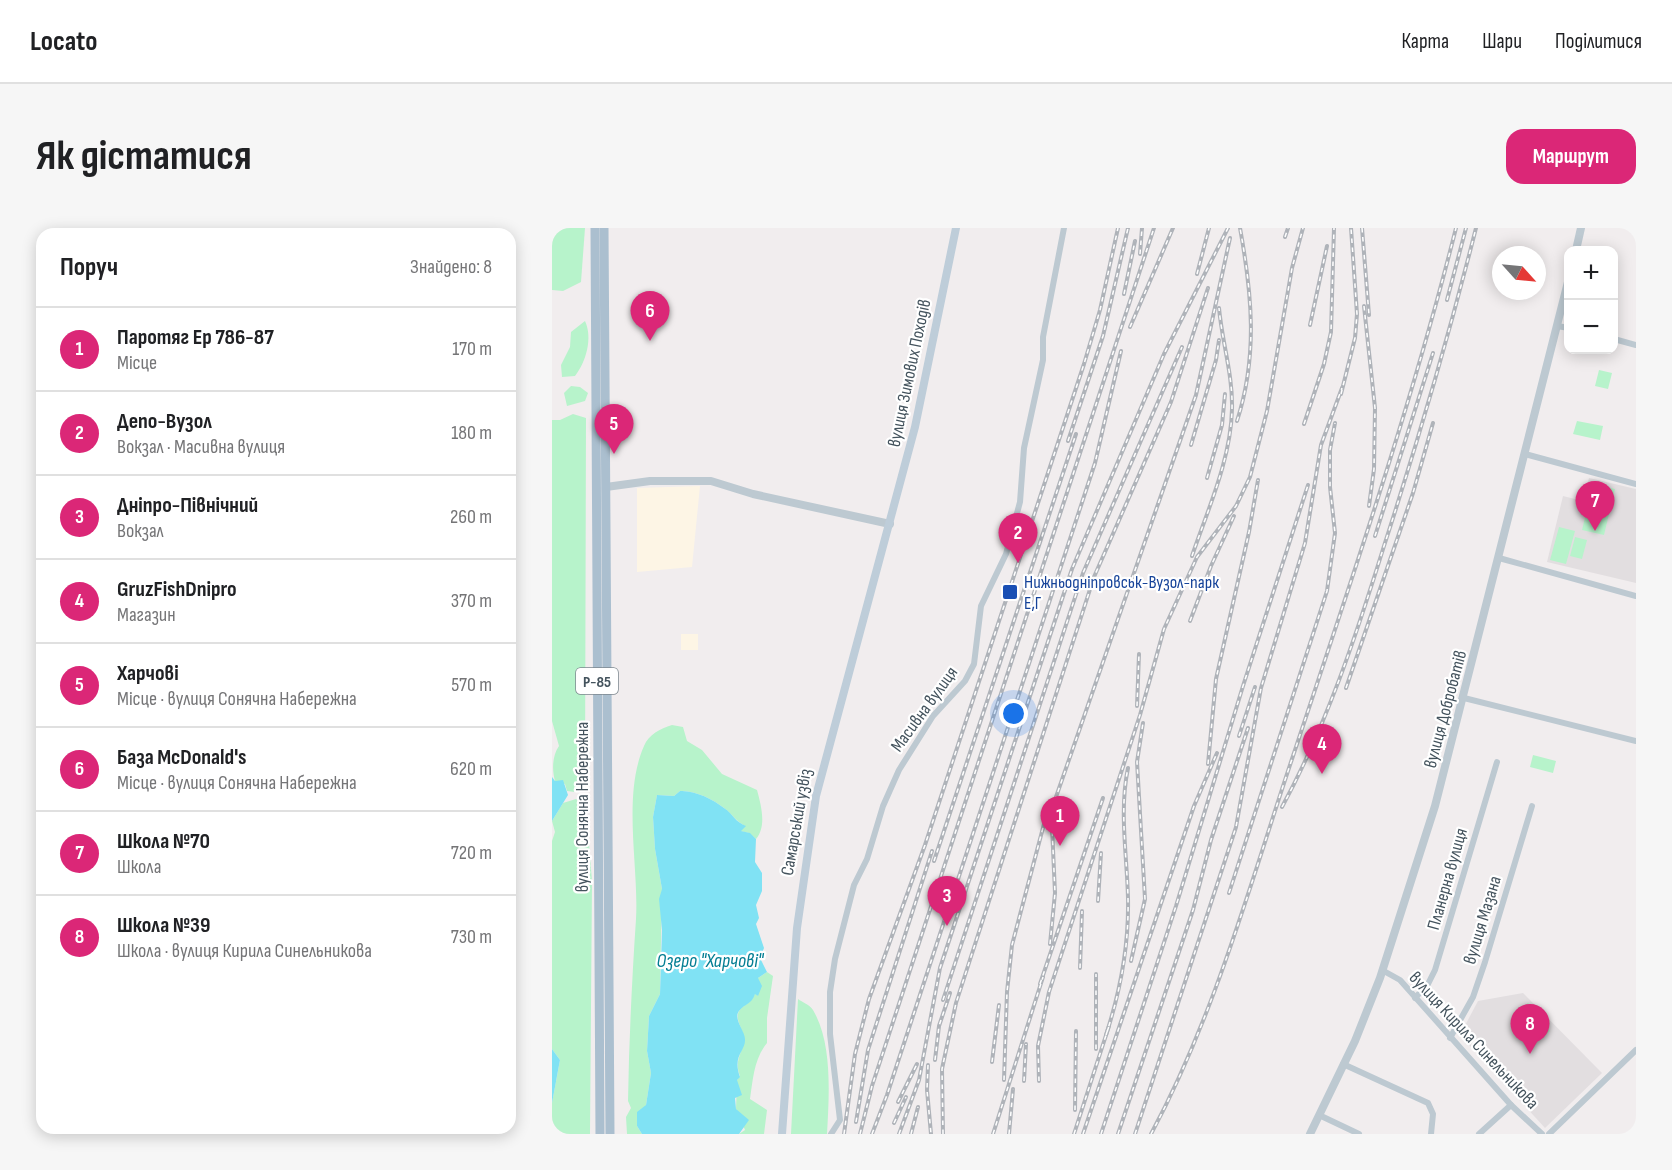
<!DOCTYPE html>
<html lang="uk">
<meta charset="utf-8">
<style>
body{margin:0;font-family:"Sofia Sans Condensed",sans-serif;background:#f6f6f6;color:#202124}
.controls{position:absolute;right:18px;top:18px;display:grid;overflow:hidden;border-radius:12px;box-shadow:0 3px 15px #0003}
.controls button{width:54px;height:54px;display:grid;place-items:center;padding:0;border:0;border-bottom:2px solid #e0e0e0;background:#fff;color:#202124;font:30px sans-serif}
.compass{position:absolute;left:940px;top:18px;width:54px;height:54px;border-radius:50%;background:#fff;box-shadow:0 3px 15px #0003;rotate:117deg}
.you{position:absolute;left:462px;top:486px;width:21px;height:21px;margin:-15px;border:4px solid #fff;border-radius:50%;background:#1a73e8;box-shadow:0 0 0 9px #1a73e833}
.badge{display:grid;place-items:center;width:39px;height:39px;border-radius:50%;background:#db2777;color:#fff;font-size:20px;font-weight:700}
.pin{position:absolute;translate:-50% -50px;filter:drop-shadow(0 2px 3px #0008)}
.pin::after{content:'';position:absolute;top:32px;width:21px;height:18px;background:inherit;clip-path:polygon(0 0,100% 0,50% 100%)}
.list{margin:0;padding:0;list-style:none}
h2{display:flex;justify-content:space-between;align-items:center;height:78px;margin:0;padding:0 24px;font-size:26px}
h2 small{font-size:20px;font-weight:400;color:#757577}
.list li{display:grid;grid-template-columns:39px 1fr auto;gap:18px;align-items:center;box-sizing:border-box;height:84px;padding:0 24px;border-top:2px solid #e0e0e0}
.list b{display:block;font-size:22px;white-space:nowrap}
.list p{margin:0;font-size:20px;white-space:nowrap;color:#757577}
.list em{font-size:20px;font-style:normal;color:#757577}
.map{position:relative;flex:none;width:1084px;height:906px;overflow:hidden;border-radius:18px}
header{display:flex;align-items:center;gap:36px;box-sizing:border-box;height:84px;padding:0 30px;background:#fff;border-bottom:2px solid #e0e0e0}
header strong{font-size:28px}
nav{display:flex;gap:33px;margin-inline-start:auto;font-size:21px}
.intro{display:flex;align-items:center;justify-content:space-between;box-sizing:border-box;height:144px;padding:0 36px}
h1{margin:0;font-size:42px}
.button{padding:15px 27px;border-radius:18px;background:#db2777;color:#fff;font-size:21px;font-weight:700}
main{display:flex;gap:36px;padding:0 36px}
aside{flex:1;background:#fff;border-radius:18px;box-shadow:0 3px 15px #0003}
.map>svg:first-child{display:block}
.commercial{fill:#fdf5e5}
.education{fill:#e2dee0}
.green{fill:#b7f3cb}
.water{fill:#80e2f4}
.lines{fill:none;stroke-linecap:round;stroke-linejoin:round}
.minor{stroke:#bdc9d1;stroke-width:6}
.tertiary{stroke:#bdc9d1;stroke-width:8}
.secondary{stroke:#becdd9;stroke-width:8}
.primary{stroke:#abbfcf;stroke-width:9}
.rail-casing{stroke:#afb3b9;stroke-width:4}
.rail{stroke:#fff;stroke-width:1.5;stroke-dasharray:4.5;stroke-linecap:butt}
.transit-dot{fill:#1a4fb4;stroke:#fff;stroke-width:2}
.labels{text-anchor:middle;stroke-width:4.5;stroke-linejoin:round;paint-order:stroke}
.shield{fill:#fff;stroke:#7c878e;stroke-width:1.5}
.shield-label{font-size:16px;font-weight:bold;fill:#44535d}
.street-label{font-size:18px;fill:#44535d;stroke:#fff}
.transit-label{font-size:18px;fill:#164399;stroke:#fff;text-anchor:start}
.water-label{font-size:20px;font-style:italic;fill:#037e93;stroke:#fff}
</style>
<header>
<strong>Locato</strong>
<nav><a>Карта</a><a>Шари</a><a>Поділитися</a></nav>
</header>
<div class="intro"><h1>Як дістатися</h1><a class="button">Маршрут</a></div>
<main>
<aside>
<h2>Поруч<small>Знайдено: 8</small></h2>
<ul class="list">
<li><span class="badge">1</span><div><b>Паротяг Ер 786-87</b><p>Місце</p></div><em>170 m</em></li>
<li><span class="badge">2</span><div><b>Депо-Вузол</b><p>Вокзал · Масивна вулиця</p></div><em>180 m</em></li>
<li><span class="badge">3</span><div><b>Дніпро-Північний</b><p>Вокзал</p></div><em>260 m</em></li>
<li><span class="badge">4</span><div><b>GruzFishDnipro</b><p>Магазин</p></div><em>370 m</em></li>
<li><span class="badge">5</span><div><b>Харчові</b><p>Місце · вулиця Сонячна Набережна</p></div><em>570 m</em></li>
<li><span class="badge">6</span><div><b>База McDonald's</b><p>Місце · вулиця Сонячна Набережна</p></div><em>620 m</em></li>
<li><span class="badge">7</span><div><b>Школа №70</b><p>Школа</p></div><em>720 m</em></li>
<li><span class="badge">8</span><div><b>Школа №39</b><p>Школа · вулиця Кирила Синельникова</p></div><em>730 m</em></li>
</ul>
</aside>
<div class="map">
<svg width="1084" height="906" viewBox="0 0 1084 906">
<rect width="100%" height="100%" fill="#f1edee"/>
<g class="commercial">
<polygon points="148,258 140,339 85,344 85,260"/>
<rect x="129" y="406" width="17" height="16"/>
</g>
<g class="education">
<polygon points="1037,250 1084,261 1084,355 995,334 1011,268 1031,273"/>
<polygon points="971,765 1050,845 993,900 908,807 926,773"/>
</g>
<g class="green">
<polygon points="0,0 33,0 29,54 11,63 0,62"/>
<path d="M33,93C41,110 34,134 23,148L10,149L9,137L18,119L19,104Z"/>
<polygon points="1047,142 1060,145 1056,161 1043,158"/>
<polygon points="19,158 28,159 36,165 33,173 15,178 12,165"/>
<path d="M21,186L34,190L33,557L23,564L15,563L13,556L3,553C0,542 0,528 7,518L0,493V192H8Z"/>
<polygon points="1025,193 1051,198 1048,212 1021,206"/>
<polygon points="1041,256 1063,261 1052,307 1030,302"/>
<polygon points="1007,299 1023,303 1014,336 998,332"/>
<polygon points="1023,309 1035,312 1030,331 1018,328"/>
<path d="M120,497L131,499L135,513L150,522L170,546L205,562C209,577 215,598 204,611L197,605L188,603L193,598C184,593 180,586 172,580C161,571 142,562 128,563L122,568L105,567L101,589L103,621L110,661L108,766L97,788L95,823L99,845L94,877L85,898L90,906H75L74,889L79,880L76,873C77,812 80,751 84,691C87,638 70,568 92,518C97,506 108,501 120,497Z"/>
<polygon points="981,527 1004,533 1001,545 978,539"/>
<polygon points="24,571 34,580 40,653 38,906 5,906 0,901 0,875 8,832 0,821 0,613 3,604 0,593 11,575"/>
<path d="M215,744L221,748L215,790V815C202,831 201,851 198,871L215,882L212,906H187L193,902L184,881L185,852L188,848C182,833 190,826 192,812C193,805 184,794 186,786C188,777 200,776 203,765L206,768V750Z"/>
<path d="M246,771C250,774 258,777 261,782C281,816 277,868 275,906H239Z"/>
<polygon points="976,775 998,803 984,814 961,786"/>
</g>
<g class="water">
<polygon points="0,549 3,553 11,552 16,567 0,593"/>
<path d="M128,563C142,562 161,571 172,580C181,586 183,594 194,598L189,603L198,605L204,611L203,634L210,645V663L204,677L207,690L204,696L212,720L208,730L215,744L206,750L210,758L206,768L203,766C200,776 192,776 187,783C181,791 193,803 193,811C194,823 180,827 188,849L185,852L190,867L183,870L184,881L197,892L187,906H90L85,898V884L94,877L99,845L95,823L97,788L108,766L110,702L107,671L110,661L103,621L101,589L105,567L122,568Z"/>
<polygon points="0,821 8,832 0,875"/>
</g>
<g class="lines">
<g class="minor">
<polyline points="1005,98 1017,100"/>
<polyline points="1062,111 1084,117"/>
<polyline points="973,226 1084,256"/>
<polyline points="947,330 1084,368"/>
<polyline points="912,470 1084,513"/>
<polyline points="830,742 848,752 959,877 990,906"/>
<polyline points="863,770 876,756 883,742 945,534"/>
<polyline points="898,810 921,769 933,734 980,578"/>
<polyline points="791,836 876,875 881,886 879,906"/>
<polyline points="767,887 807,906"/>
<polyline points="279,906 288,892 278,806 278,764 283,731 302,657 315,631 331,578 347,542 381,488 413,453 422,436 429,378 454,326 468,274 472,220 491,132 491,109 512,0"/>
<polyline points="927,906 959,877"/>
<polyline points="997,906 1084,822"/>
</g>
<g class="tertiary">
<polyline points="1024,22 1029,0"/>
<polyline points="54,259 98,253 159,253 201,266 338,296"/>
<polyline points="758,906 803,813 828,750 883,578 1017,50"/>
</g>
<polyline class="secondary" points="230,906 245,700 264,568 363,199 404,0"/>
<g class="primary">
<polyline points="43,0 48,906"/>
<polyline points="52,0 58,906"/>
</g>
<defs>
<g id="rail">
<polyline points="810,0 817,87"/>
<polyline points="733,9 736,0"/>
<polyline points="588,26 590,0"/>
<polyline points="645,46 657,0"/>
<polyline points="572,66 583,13"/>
<polyline points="895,72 914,0"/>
<polyline points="812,78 823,180 822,241 817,278"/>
<polyline points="758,97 775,18"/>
<polyline points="578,99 621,0"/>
<polyline points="789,166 803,110 805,86 799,0"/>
<path d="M685,193C706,128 700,66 688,0"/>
<polyline points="752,196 772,136 779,104 782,0"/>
<polyline points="516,213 551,108 576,0"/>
<polyline points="639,217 664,132 667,112"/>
<polyline points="655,250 670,197 673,166"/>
<polyline points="823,308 881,125"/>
<path d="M640,328C656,281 679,231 680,181C681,147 670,114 667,80"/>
<polyline points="638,393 659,338 682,288"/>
<polyline points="794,460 861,265 881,195"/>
<polyline points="585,478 587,426"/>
<polyline points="687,508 703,459"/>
<polyline points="656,536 664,451 697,304 706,252"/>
<path d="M730,579C775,496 804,408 832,318C866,213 897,107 924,0"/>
<polyline points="382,633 524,206"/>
<polyline points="677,665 775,363 783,305 778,259 778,222 783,195"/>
<polyline points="546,673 549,625"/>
<polyline points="498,716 503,665 500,599 504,569 644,167 678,10"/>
<polyline points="579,733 593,671 585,534 591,495"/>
<polyline points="528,740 530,683"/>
<polyline points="488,756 551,570"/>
<polyline points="391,772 531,345 630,119"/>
<path d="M554,807C569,761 577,718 576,670C575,627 567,583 576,540"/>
<polyline points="544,821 544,746"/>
<polyline points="383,832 387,798 398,765"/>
<polyline points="440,834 447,777"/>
<polyline points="376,837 375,862 379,906"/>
<polyline points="452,852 455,764 460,717 492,596"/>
<polyline points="472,853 474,816"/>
<polyline points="487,853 486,818 497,764 588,487 612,401 645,329 684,278 698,249 715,183 740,40 751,0"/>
<polyline points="346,874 365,836"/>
<polyline points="523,882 524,803"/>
<polyline points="304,894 316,822 380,623"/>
<polyline points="342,895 354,869"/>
<polyline points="292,906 303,826 317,771 373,617 532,136 548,82 566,0"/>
<polyline points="308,906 320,858 602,0"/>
<polyline points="320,906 335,867 543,235 569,123"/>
<polyline points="347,906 367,852 388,740 520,341 612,126 676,0"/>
<polyline points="359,906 366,879"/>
<polyline points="391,906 390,841 404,775 542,349 619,174 656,60"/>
<polyline points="441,906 491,749"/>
<polyline points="457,906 461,861"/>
<polyline points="522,906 557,798"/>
<polyline points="531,906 642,578 665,525"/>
<polyline points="549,906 624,678 691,458 756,257"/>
<polyline points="566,906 641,682 659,612 696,500"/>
<polyline points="583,906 684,599 709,460 753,315 769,217 790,160"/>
<path d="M599,906C663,787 698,656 741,528C799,353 859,179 904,0"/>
</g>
</defs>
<use href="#rail" class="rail-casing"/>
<use href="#rail" class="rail"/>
</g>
<rect class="transit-dot" x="450" y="356" width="16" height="16" rx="3"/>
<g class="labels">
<rect class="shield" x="24" y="440" width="42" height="26" rx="4.5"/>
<g class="shield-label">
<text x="45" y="459">Р-85</text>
</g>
<g class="street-label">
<text transform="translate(357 145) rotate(-78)" y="6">вулиця Зимових Походів</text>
<text transform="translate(372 481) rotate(-54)" y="6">Масивна вулиця</text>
<text transform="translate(893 481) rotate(-75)" y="6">вулиця Добробатів</text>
<text transform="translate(30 579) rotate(-90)" y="6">вулиця Сонячна Набережна</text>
<text transform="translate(244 594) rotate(-80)" y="6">Самарський узвіз</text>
<text transform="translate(895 651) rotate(-74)" y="6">Планерна вулиця</text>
<text transform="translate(930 692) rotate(-73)" y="6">вулиця Мазана</text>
<text transform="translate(922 812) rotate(47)" y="6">вулиця Кирила Синельникова</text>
</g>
<g class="transit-label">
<text x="472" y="360">Нижньодніпровськ-Вузол-парк<tspan x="472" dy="21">Е,Г</tspan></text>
</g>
<g class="water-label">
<text x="158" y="739">Озеро "Харчові"</text>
</g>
</g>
</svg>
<div class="controls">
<button>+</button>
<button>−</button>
</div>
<svg class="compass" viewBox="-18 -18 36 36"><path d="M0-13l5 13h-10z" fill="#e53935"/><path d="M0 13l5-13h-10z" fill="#757577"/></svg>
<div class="you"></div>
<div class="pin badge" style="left:508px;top:618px">1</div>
<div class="pin badge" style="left:466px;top:335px">2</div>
<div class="pin badge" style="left:395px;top:698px">3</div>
<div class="pin badge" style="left:770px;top:546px">4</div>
<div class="pin badge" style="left:62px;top:226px">5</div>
<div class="pin badge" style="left:98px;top:113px">6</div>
<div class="pin badge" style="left:1043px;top:303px">7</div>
<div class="pin badge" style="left:978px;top:826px">8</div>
</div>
</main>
